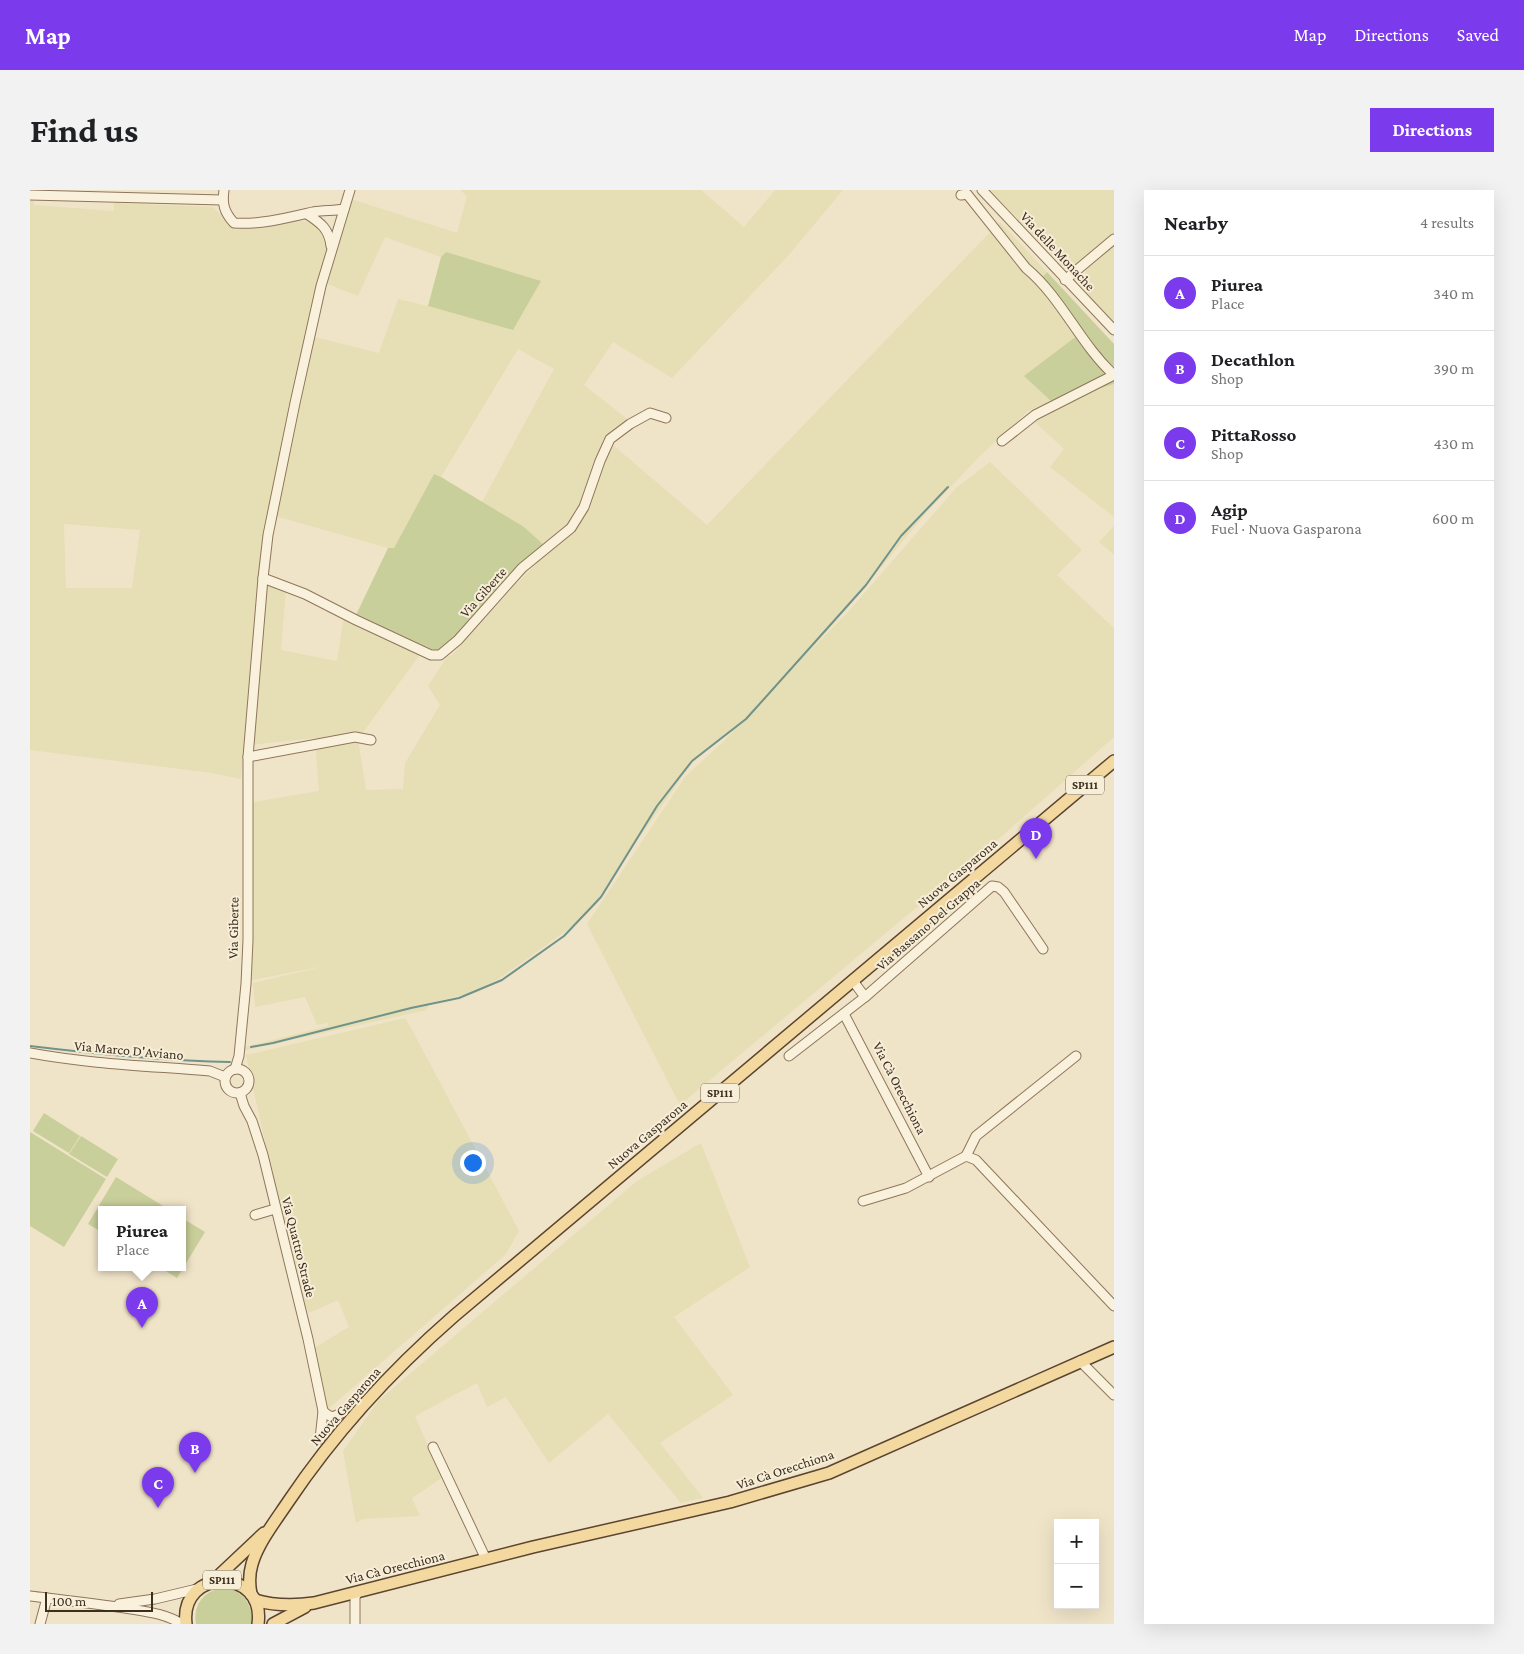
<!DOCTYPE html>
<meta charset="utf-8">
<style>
body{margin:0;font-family:"Crimson Pro",serif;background:#f2f2f2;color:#202124}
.controls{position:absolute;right:15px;bottom:15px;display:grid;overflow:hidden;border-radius:0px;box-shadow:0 5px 20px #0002}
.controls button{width:45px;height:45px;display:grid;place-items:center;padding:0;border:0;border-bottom:1px solid #e0e0e0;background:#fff;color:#202124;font:25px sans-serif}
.scale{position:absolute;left:15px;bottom:12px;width:108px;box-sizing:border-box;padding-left:5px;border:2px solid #3d2e20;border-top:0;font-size:14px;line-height:18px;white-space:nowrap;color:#3d2e20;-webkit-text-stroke:4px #f7eed8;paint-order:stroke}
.you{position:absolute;left:442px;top:972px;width:18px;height:18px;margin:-12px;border:4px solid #fff;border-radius:50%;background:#1a73e8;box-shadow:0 0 0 8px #1a73e833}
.badge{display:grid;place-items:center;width:32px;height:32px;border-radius:50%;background:#7c3aed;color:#fff;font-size:16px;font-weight:700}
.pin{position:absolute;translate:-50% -41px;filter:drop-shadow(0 1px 2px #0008)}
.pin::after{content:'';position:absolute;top:26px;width:18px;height:15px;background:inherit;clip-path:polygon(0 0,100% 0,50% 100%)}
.popup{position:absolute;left:68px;top:1016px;width:88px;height:65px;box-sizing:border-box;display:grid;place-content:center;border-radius:0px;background:#fff;filter:drop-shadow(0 1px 4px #0005);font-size:16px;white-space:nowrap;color:#757577}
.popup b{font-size:19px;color:#202124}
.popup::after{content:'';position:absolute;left:50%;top:100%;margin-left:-10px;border:10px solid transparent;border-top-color:#fff}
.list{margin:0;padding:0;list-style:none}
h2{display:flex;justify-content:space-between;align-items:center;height:65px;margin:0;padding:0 20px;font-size:21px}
h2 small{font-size:16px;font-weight:400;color:#757577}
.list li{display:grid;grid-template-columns:32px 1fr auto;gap:15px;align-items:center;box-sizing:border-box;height:75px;padding:0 20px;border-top:1px solid #e0e0e0}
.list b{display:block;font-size:19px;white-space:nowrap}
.list p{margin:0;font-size:16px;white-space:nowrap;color:#757577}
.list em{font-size:16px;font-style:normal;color:#757577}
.map{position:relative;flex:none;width:1084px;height:1434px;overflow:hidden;border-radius:0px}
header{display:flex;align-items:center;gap:30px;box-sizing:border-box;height:70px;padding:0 25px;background:#7c3aed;color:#fff}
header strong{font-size:24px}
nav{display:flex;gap:28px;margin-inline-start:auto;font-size:18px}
.intro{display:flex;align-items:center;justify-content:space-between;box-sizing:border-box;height:120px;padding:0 30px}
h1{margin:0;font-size:35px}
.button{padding:12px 22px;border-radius:0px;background:#7c3aed;color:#fff;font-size:18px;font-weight:700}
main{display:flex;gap:30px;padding:0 30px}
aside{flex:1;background:#fff;border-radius:0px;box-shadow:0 5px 20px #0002}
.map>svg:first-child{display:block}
.farmland{fill:#e6deb5;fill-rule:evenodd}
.green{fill:#c9cf9b}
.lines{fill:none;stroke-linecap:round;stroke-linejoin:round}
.stream{stroke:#6f938a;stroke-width:2}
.minor-casing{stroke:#8d765c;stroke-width:11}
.major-casing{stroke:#5b4430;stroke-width:14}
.minor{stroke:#faf1dc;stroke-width:9}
.major{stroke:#f3d9a0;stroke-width:11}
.labels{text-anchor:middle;stroke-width:4;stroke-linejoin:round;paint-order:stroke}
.shield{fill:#f7eed8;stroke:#756857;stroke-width:1}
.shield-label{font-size:12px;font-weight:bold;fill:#3d2e20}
.street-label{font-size:14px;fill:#3d2e20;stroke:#f7eed8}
</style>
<header>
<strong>Map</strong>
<nav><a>Map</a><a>Directions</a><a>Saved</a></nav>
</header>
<div class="intro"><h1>Find us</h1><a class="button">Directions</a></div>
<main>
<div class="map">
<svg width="1084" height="1434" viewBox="0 0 1084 1434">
<rect width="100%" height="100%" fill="#f0e4c8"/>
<g class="farmland">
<polygon points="430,0 671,0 714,37 745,0 813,0 758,66 642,188 583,152 554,195 601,232 587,242 540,338 515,356 494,337 452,312 524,179 488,159 411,287 404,284 364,358 358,358 245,326 281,146 349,163 368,109 398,116 483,140 416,62 411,67 355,47 328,106 295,93 321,9 427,43 437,6"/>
<polygon points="960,0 1084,0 1084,47 1052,75 1030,73"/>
<path d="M0,7L4,8V15L84,21V13L183,17L205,40L264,30L288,33L299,59L281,117L257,231L228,385L211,589L182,583L0,560ZM34,334L110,340L102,398H36Z"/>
<polygon points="970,32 1017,82 1009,90 1048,145 995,186 1022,212 1084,194 1084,327 1020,277 1034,259 1005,232 1021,212 998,221 949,267 896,323 816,420 777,464 818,422 926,298 960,272 1052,360 1027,385 1084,438 1084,547 972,646 650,915 557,734 655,587 695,550 703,541 693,546 663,572 601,659 587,683 565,716 548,732 518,754 467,790 441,803 399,813 397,820 212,861 211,858 298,836 298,833 287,835 275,807 225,817 223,793 295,776 217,791 218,613 289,601 285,548 220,555 234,390 256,399 251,460 307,471 314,426 392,462 328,549 336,600 373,599 375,573 410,515 398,496 417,467 422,465 488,392 518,362 545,342 557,320 574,273 584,256 677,335"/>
<polygon points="1084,55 1084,134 1054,101 1056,80"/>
<polygon points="1084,336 1084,365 1069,352"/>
<polygon points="375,828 380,836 489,1041 476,1064 297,1220 284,1158 319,1137 308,1110 279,1123 269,1100 252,1030 216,865"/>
<polygon points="671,953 720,1077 644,1127 703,1205 630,1253 673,1308 651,1313 578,1224 519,1273 476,1207 457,1217 447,1193 385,1226 412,1288 382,1308 390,1326 333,1329 326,1333 313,1261 349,1210 607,991"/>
</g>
<g class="green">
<polygon points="416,62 511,91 483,140 398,116 411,67"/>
<polygon points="1017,82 1084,154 1084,194 1022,212 994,186 1048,145 1009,91"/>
<polygon points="404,284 411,287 494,337 515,356 418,460 406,461 326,425 358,358 364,358"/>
<polygon points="14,923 50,946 39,963 3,941"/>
<polygon points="0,942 76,989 34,1057 0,1036"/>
<polygon points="51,946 88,969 77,987 39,964"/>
<polygon points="86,987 138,1019 72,1019 72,1042 58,1034"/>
<polygon points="152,1028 175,1042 147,1088 129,1077 152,1077"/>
<path d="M198,1398C215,1403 224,1417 221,1434H166C162,1413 177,1397 198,1398Z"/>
</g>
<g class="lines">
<g class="stream">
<path d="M0,856C66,864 133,871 200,872"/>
<polyline points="221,857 243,853 381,818 429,808 472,790 534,746 571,707 627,616 662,571 716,529 836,395 871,346 918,297"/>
</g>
<defs>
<g id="minor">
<path d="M194,0C192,14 194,22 204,33C230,35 257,28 283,22C293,20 304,21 314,19"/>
<polyline points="952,0 1084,140"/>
<polyline points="0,5 192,10"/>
<path d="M931,5L937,4L996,78C1032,108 1050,154 1084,185L1005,225L972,251"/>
<path d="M277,24C291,33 299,39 301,56"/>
<polyline points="1035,90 1084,49"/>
<polyline points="233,388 275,404 326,430 401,465 410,465 428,450 492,378 541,338 554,317 570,271 580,249 600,234 620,223 636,228"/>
<polyline points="218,567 325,547 341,550"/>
<polyline points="823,791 835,807"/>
<polyline points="814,824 899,987"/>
<path d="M0,863C59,874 120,876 180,881L195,887"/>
<polyline points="759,866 835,807 962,696 968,697 974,702 1013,759"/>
<circle cx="207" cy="891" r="12"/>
<polyline points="205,879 209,866 216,794 218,750 218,567 233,388 238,345 265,213 291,96 320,0"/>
<polyline points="210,903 214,916 222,931 233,965 278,1149 293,1221 290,1249"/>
<polyline points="936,966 946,946 1046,866"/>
<polyline points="833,1011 876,998 936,966 946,970 1084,1116"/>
<polyline points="225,1025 245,1019"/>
<polyline points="1050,1171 1084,1205"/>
<path d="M293,1221C301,1229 304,1227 313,1222"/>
<polyline points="403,1257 454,1365 454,1370"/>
<path d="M0,1406C33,1410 67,1414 101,1419C119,1422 136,1424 152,1434"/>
<polyline points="89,1414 125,1409 167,1399"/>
<polyline points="10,1434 17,1408"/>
<polyline points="325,1434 325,1407 328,1402"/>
</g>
<g id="major">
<polyline points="182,1392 234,1343"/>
<path d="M221,1404C219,1394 219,1384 222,1374C228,1353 246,1330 258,1312C305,1242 361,1181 424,1126L1084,571"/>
<path d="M225,1410C245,1416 263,1416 284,1413L503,1357L700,1312L799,1283L1084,1157"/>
<path d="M156,1434C149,1377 236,1377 228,1434"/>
<polyline points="243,1434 275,1417"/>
</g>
</defs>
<use href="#minor" class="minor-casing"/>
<use href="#major" class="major-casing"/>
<use href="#minor" class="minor"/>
<use href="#major" class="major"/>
</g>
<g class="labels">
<g class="shield">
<rect x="1036" y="585.5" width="38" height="19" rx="4"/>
<rect x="671" y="893.5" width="38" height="19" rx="4"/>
<rect x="173" y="1380.5" width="38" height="19" rx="4"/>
</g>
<g class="shield-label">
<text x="1055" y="599">SP111</text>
<text x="690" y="907">SP111</text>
<text x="192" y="1394">SP111</text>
</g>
<g class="street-label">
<text transform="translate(1028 61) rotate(47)" y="5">Via delle Monache</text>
<text transform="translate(453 402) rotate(-48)" y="5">Via Giberte</text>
<text transform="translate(927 683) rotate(-40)" y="5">Nuova Gasparona</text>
<text transform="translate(898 734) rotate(-41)" y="5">Via Bassano Del Grappa</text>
<text transform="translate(203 738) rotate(-89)" y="5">Via Giberte</text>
<text transform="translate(99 860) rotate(5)" y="5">Via Marco D'Aviano</text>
<text transform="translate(870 898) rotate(63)" y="5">Via Cà Orecchiona</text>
<text transform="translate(617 944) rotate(-40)" y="5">Nuova Gasparona</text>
<text transform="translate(269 1057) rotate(76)" y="5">Via Quattro Strade</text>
<text transform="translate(315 1216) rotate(-49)" y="5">Nuova Gasparona</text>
<text transform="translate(755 1279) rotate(-18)" y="5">Via Cà Orecchiona</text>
<text transform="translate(365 1377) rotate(-14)" y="5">Via Cà Orecchiona</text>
</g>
</g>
</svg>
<div class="controls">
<button>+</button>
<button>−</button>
</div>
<div class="scale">100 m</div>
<div class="you"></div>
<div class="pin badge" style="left:112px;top:1138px">A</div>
<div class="popup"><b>Piurea</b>Place</div>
<div class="pin badge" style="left:165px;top:1283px">B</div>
<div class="pin badge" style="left:128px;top:1318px">C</div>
<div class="pin badge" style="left:1006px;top:669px">D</div>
</div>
<aside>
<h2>Nearby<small>4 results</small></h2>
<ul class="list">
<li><span class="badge">A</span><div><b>Piurea</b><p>Place</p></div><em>340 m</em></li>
<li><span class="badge">B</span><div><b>Decathlon</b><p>Shop</p></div><em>390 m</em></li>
<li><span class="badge">C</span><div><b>PittaRosso</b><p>Shop</p></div><em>430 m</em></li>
<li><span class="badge">D</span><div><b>Agip</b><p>Fuel · Nuova Gasparona</p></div><em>600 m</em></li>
</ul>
</aside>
</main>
